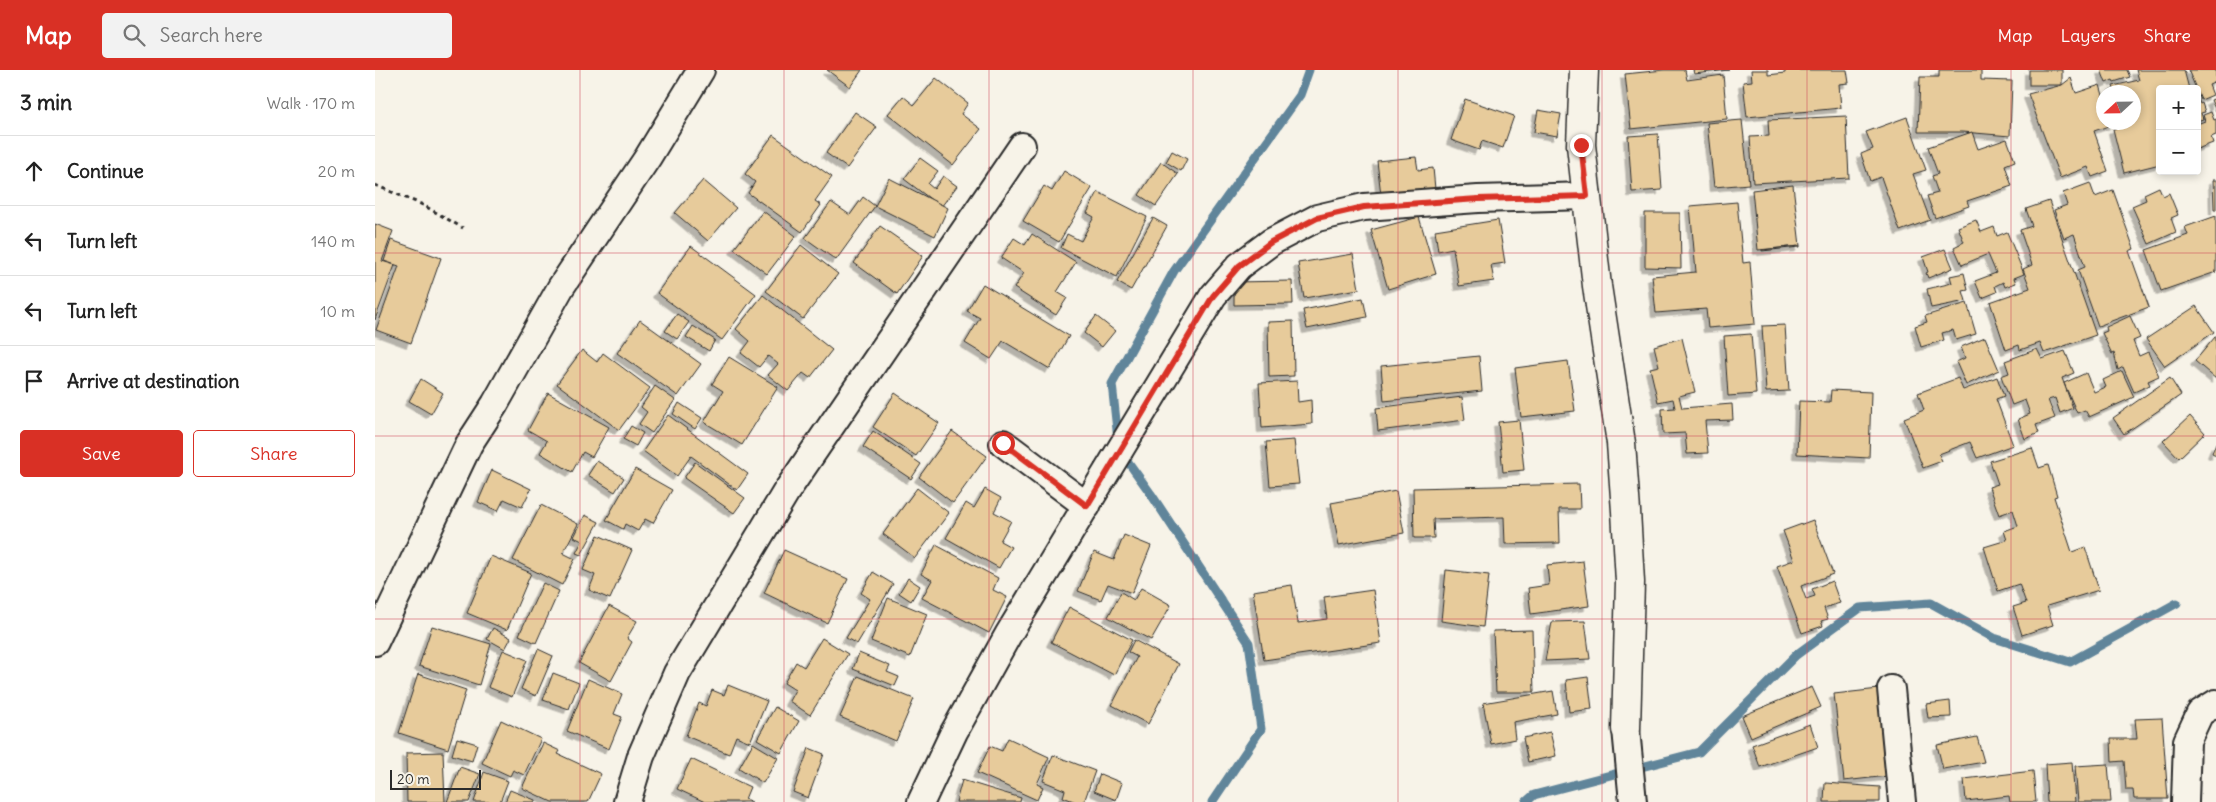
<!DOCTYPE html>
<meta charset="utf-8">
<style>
body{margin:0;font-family:Delius,sans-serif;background:#f2f2f2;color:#222}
.controls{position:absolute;right:15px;top:15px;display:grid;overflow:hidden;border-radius:5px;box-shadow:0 2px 8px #0003}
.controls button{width:45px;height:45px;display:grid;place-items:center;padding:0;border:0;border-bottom:1px solid #e0e0e0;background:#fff;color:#222;font:25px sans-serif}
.compass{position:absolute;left:1721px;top:15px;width:45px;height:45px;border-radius:50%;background:#fff;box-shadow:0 2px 8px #0003;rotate:248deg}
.scale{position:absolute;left:15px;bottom:12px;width:91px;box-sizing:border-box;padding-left:5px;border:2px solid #2b2b2b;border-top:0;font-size:14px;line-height:18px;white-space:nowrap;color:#2b2b2b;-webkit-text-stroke:4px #f7f3e8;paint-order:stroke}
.stop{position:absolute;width:15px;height:15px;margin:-11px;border:4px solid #d93025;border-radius:50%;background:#fff}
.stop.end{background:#d93025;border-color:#fff;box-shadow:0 1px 5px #0008}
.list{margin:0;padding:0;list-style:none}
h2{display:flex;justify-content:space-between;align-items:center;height:65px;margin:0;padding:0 20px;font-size:21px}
h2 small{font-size:16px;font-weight:400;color:#767676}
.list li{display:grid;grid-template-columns:32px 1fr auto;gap:15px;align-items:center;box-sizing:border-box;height:70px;padding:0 20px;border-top:1px solid #e0e0e0}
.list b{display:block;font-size:19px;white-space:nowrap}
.list em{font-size:16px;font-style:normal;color:#767676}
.actions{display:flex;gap:10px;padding:15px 20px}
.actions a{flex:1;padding:11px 0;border:1px solid #d93025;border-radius:5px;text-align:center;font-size:18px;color:#d93025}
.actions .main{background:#d93025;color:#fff}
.icon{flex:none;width:28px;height:28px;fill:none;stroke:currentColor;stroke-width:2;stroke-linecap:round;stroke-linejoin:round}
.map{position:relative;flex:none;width:1841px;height:732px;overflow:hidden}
header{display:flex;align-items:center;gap:30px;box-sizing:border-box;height:70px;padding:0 25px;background:#d93025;color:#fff}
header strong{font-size:24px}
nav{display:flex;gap:28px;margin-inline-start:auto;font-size:18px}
.search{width:350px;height:45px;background:#f2f2f2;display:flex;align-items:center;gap:12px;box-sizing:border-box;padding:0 18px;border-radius:5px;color:#767676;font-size:19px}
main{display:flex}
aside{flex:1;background:#fff}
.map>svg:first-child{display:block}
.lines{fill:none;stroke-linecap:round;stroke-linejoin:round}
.stream{stroke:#61859a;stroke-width:9}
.building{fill:#e7cb9b;stroke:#2b2b2b;filter:url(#shadow)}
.minor-casing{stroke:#2b2b2b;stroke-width:30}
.tertiary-casing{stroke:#2b2b2b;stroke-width:31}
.path{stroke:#2b2b2b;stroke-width:3;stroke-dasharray:4 4;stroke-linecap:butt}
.minor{stroke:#f7f3e8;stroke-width:26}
.tertiary{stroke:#f7f3e8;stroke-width:28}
.route{stroke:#d93025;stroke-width:6}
.grid{fill:none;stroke:#d1495b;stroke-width:1;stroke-opacity:0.55}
</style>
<header>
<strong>Map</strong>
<div class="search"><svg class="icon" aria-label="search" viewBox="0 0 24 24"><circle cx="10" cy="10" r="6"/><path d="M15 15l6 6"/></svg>Search here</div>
<nav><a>Map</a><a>Layers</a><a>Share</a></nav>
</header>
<main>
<aside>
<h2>3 min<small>Walk · 170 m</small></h2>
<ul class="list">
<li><svg class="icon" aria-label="ahead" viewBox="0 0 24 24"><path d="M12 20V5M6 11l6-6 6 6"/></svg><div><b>Continue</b></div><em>20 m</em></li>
<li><svg class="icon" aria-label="left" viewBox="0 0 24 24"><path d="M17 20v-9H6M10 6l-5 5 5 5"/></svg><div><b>Turn left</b></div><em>140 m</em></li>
<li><svg class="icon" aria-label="left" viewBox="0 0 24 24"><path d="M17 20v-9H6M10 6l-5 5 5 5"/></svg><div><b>Turn left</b></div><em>10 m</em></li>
<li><svg class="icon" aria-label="arrive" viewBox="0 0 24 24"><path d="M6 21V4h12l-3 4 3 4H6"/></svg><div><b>Arrive at destination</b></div></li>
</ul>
<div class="actions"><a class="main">Save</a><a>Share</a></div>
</aside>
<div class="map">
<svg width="1841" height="732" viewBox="0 0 1841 732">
<defs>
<filter id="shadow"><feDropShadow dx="-4.5" dy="4.5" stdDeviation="0" flood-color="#0004"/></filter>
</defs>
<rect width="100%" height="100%" fill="#f7f3e8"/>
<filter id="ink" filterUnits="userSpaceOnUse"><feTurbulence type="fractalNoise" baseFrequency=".02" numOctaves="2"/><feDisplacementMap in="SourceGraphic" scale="10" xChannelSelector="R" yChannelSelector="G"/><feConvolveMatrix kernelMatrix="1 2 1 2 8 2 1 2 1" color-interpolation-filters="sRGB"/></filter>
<g filter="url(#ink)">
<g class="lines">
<g class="stream">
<polyline points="743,369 737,314 799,201 925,25 934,0"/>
<polyline points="746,382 776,424 874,573 886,659 837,732"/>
<polyline points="1151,732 1159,725 1324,682 1421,585 1485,538 1556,533 1619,568 1695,592 1802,533"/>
</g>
</g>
<g class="building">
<polygon points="452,0 487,0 475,17"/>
<polygon points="1289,0 1310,0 1312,10 1348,5 1352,49 1256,59 1250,4"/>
<polygon points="1318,0 1354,0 1319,4"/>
<polygon points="1376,0 1393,0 1393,5 1410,3 1410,0 1472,0 1474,13 1464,14 1466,38 1372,47 1368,12 1377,11"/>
<polygon points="1564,0 1606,0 1606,10 1637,11 1635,66 1588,62 1543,62 1545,7 1564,7"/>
<rect x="1654" y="0" width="33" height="15"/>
<polygon points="1726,0 1752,0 1755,7 1739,12 1738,10 1731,13"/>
<polygon points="1761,0 1809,0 1814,19 1785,19 1785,94 1749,103 1738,59 1748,56 1747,52 1758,52 1758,22 1740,22 1738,16 1764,10"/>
<polygon points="1813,0 1841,0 1841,12 1834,15 1838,25 1826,30"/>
<polygon points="561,8 593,33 586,44 606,59 578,95 513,44 528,26 539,35"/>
<polygon points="1696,8 1701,23 1725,15 1728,25 1728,52 1739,54 1719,61 1733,101 1717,107 1713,97 1685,108 1653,24 1687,15"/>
<polygon points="1822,27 1825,34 1827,33 1830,42 1826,43 1828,49 1822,51"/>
<polygon points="1841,28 1841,41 1836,30"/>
<polygon points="1090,29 1139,46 1128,78 1107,71 1104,80 1076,70"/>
<polygon points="1163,40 1186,44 1182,66 1159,62"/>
<polygon points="480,42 502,57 472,98 451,83"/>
<polygon points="1836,42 1839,50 1841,49 1841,65 1836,67 1838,73 1822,79 1822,54 1830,51 1828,45"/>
<polygon points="1471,46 1474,108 1378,113 1375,67 1394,66 1393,50"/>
<polygon points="1532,47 1551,100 1538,104 1555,150 1525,161 1506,107 1495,111 1486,84 1498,79 1491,62"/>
<polygon points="1367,50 1374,114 1339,117 1332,53"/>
<polygon points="1597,62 1603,79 1632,69 1640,91 1630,95 1637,116 1592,131 1594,136 1560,148 1552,126 1563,123 1557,106 1563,104 1553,77"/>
<polygon points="1283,64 1287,120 1257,122 1253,66"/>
<polygon points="398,65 457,107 440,131 446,135 427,162 373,123 380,112 370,104"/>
<polygon points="797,81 812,89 806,101 791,92"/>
<polygon points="1041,87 1043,100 1058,98 1060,119 1006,125 1002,91"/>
<polygon points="545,88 563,101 553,114 559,119 568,106 582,116 566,137 529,109"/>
<polygon points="786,92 803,104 781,136 764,125"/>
<polygon points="689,101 717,118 684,172 648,151 669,116 677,121"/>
<polygon points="514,108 573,138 560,166 500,136"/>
<polygon points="328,110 361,138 333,171 300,143"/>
<polygon points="1838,110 1841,110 1841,140 1839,140"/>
<polygon points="1715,113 1720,127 1738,120 1759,179 1754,181 1774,237 1723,256 1703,200 1710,197 1699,164 1689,168 1679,140 1692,135 1688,123"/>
<polygon points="1418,115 1425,176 1383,180 1377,120"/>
<polygon points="1784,117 1788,126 1794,123 1803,145 1796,148 1801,162 1774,174 1757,136 1771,130 1769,124"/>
<polygon points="723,122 772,147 742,207 686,178 692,164 706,171 719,147 712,143"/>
<polygon points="488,127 500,136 461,190 430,168 456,132 475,145"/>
<polygon points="1674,131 1721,265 1669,283 1665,273 1645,280 1644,275 1631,280 1615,232 1655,218 1648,199 1657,195 1645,160 1657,156 1651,139"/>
<polygon points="1362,132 1368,193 1375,192 1380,254 1333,258 1331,239 1281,243 1277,206 1321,202 1315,136"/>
<polygon points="388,141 421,166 392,204 359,179"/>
<polygon points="1270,143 1305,143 1306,198 1270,197"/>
<polygon points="1841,146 1841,202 1786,221 1771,180 1813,165 1810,157"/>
<polygon points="1044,147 1061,204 1013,219 996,160"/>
<polygon points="778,148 792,156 756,220 742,212"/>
<polygon points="1123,150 1130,193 1116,195 1119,211 1084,216 1078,178 1063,181 1060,160"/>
<polygon points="1601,150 1606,162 1619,157 1622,166 1632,162 1649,204 1639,208 1641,213 1630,217 1628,212 1620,216 1622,222 1607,228 1600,211 1621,203 1613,184 1587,195 1579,177 1589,172 1583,157"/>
<polygon points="0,154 18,161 7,191 20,195 0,250"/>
<polygon points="505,156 548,186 522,224 479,193"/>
<polygon points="657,164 701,192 682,222 692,228 681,245 639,218 649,203 626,188 639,168 650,175"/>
<polygon points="16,170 66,188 36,273 1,260 24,196 9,191"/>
<polygon points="426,175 463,204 428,249 391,221"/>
<polygon points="316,176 381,224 347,270 282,223"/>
<polygon points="1425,176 1425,177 1387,181 1387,180"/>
<polygon points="1570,179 1578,198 1553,208 1551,203 1553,202 1548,187"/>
<polygon points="978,184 984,219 929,228 923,193"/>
<polygon points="1589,203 1593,220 1588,221 1591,231 1556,238 1552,219 1577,213 1575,206"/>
<polygon points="917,211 918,234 859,235 859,212"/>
<polygon points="608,214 694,266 675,299 628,271 616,289 590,273 605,248 592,241"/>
<polygon points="388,225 457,280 435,308 428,303 413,321 393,305 403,294 393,286 384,297 366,283 375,271 361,259"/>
<polygon points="988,228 992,247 932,259 928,240"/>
<polygon points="1592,233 1601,264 1581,270 1578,260 1567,263 1569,270 1546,277 1540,256 1552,252 1550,246"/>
<polygon points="1821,236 1839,262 1790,296 1771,269"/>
<polygon points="302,244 314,252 302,269 290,261"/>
<polygon points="721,246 740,261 727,277 709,263"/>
<polygon points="1755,246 1765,268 1758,271 1764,286 1773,282 1784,306 1773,311 1775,315 1759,322 1748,297 1743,300 1739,283 1737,284 1727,263 1732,261 1731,257"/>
<polygon points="265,250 326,294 303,326 242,283"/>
<polygon points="918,251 919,306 894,307 893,252"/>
<polygon points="1410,255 1414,321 1391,322 1387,256"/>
<polygon points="318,256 340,270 334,281 311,267"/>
<polygon points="1376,264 1381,324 1353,326 1349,266"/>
<polygon points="1610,267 1624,300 1591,315 1581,292 1590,288 1586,277"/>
<polygon points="1840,267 1841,267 1841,309 1820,291"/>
<polygon points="1307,268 1320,322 1304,326 1307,338 1357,334 1358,350 1330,351 1333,383 1312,384 1310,363 1288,364 1287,339 1300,338 1298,329 1283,332 1275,298 1284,296 1279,276"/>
<polygon points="1662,279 1667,289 1690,281 1699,303 1687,308 1698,338 1685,343 1680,328 1673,330 1680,348 1661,355 1664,363 1650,369 1643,349 1655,344 1650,330 1637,335 1626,306 1634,303 1630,291"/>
<polygon points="207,280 222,292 228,283 275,318 244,360 182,314"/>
<polygon points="1104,286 1107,321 1009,331 1006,296"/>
<polygon points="354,287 403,317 367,375 329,352 348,321 337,314"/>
<polygon points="1193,291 1200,341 1146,347 1140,298"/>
<polygon points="1747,301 1759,327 1714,347 1710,340 1702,343 1689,313 1711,303 1719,322 1731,317 1728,310"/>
<polygon points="1622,307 1629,326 1621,329 1638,375 1602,388 1595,372 1564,384 1567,391 1548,398 1529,348 1549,340 1543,323 1583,308 1588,320"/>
<polygon points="1795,308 1806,325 1749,364 1738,348"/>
<polygon points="46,309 68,323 56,344 34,331"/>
<polygon points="922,311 923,332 936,330 937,354 887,358 884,313"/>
<polygon points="280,316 300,330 277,363 264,354 272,342 266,337"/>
<polygon points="1456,320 1496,322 1494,388 1422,384 1424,331 1455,332"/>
<polygon points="173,323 234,357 217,387 208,382 197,402 165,383 172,371 153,360"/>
<polygon points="520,323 564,353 541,386 498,357"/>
<polygon points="1087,327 1090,350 1003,361 1001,338"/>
<polygon points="304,333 327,348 320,359 298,344"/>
<polygon points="293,345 373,404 362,420 316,386 302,406 268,381"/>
<polygon points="1815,346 1830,363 1804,388 1788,371"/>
<polygon points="1144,350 1149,400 1128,402 1123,352"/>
<polygon points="256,356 268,363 261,376 248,369"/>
<polygon points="498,361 546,394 536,409 488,377"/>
<polygon points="577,361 612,386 578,433 544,407"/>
<polygon points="919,370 924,414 895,416 891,372"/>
<polygon points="1841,373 1841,385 1837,383"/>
<polygon points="1657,378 1664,398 1673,395 1682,426 1679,427 1697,482 1710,477 1724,520 1672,536 1678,555 1647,565 1638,537 1651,533 1644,514 1623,521 1609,477 1632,470 1629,461 1643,456 1638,440 1624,445 1614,417 1623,414 1615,391"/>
<polygon points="222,391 249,408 240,422 213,405"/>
<polygon points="320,392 370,428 359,443 309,408"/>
<polygon points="260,399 297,420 278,453 270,449 263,461 250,454 248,459 231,450"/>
<polygon points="117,400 156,419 147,437 129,429 123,441 103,432"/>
<polygon points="1204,414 1205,439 1184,439 1185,473 1130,474 1129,447 1058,449 1059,468 1039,468 1038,418"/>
<polygon points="542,418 574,443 540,488 508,464"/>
<polygon points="610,419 626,428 619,442 636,451 625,471 636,477 624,498 571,468 591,433 599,438"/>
<polygon points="1021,421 1029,463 964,475 956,433"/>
<polygon points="166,435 203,454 188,483 200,489 187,515 138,490"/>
<polygon points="210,445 224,452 206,485 201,483 207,471 199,467"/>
<polygon points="1438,450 1458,504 1426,516 1431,529 1440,526 1437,519 1457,511 1465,533 1449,538 1453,549 1446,551 1448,556 1427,563 1402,496 1419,490 1408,461"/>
<polygon points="223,465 257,480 235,529 214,520 220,505 208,500"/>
<polygon points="749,465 776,476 757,523 733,514 726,530 703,521 719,482 739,490"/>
<polygon points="561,475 623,508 618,520 632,527 614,563 547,528 557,510 546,504"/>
<polygon points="409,480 473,509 452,553 389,523"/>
<polygon points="116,486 156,503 132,560 92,543"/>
<polygon points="1208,491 1214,536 1156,544 1153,518 1174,515 1172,495"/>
<polygon points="1071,500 1114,505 1108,557 1066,551"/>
<polygon points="498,502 518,514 482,574 471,568 495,529 486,523"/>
<polygon points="533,508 545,516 536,531 524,523"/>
<polygon points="168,513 184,521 161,573 144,565"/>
<polygon points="917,515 923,553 952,549 949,527 998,520 1006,573 889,590 878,521"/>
<polygon points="766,518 796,535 776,570 733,547 746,522 759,530"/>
<polygon points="513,528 552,544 535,587 496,571"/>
<polygon points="234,536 262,551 252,568 257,572 236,611 204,593"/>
<polygon points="694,537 757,570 739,605 676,572"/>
<polygon points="1210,551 1215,589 1170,591 1177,552"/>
<polygon points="57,556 116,574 104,615 44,596"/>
<polygon points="118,558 136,568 130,579 112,569"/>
<polygon points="1157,560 1159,622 1121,622 1118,561"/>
<polygon points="447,568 473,584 435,645 414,631 420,620 409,613 421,592 429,597"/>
<polygon points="759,570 804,594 773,654 737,635 762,587 753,582"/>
<polygon points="163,579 178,586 161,626 146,619"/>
<polygon points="128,580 152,590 137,627 113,617"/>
<polygon points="484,583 515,596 512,602 524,607 520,616 478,599"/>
<polygon points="178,603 204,613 194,639 168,630"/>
<polygon points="43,604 91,620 73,679 24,663"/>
<polygon points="483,606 539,629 521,671 465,647"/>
<polygon points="1213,607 1217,639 1194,642 1191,610"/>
<polygon points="213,609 247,624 239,644 247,647 234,679 192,661"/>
<polygon points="353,615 392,631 375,672 361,666 354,684 311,666 324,633 331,636 337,620 349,625"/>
<polygon points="1437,617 1446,637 1376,667 1367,646"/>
<polygon points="1504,619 1513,706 1469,711 1459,624"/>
<polygon points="1178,621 1182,644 1138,652 1140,669 1116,674 1108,633"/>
<polygon points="1575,631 1576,647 1553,648 1551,634"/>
<polygon points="400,637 424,651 406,683 382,669"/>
<polygon points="1787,648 1793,729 1759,729 1758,720 1751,720 1749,691 1737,692 1736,669 1762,669 1760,649"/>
<polygon points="126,650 166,669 149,705 138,700 135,706 107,693"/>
<polygon points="1435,654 1443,677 1385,697 1377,675"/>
<polygon points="1175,662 1181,686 1153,692 1148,668"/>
<polygon points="1602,667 1609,692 1568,699 1562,675"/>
<polygon points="82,668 102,674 97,691 77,685"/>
<polygon points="633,668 674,687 662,714 668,717 662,730 602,703 615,676 627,681"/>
<polygon points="168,673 185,681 183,684 226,704 213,732 177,732 147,718"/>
<polygon points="378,673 403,688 388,713 364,698"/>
<polygon points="434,678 449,684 433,728 418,722"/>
<polygon points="68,682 70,732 32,732 31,683"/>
<polygon points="678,685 720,701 709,732 701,732 688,727 690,720 668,711"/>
<polygon points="316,689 375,717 370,729 377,732 330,732 302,719"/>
<polygon points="1697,692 1700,732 1672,732 1670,694"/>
<polygon points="1733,694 1736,732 1703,732 1700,696"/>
<polygon points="85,697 105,704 94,732 72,732"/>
<polygon points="1658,701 1661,732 1635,732 1634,726 1591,731 1589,709"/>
<polygon points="109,702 133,711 125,732 99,732"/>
<polygon points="725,704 747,713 741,730 719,721"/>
<polygon points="587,710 646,728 645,732 581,732"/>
<polygon points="1450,713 1505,717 1505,732 1449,732"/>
<polygon points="135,720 160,730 160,732 130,732"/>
</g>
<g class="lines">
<defs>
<g id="minor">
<polyline points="628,373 712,436"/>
<polyline points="0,572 94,374 120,334 186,217 273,87 326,0"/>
<polyline points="1516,619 1527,732"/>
<polyline points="1251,659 1258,732"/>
<polyline points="252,732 266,686 302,603 411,422 647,76"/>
<polyline points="546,732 579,662 633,565 838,226 864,196 896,172 942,148 989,137 1103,129 1212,126"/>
<polyline points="1810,732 1812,671 1825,643 1841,633"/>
</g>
<polyline id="tertiary" points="1209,0 1206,75 1222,216 1246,373 1251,441 1255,512 1251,659"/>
</defs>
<use href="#minor" class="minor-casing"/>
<use href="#tertiary" class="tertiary-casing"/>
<polyline class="path" points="0,115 48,135 88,158"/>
<use href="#minor" class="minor"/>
<use href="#tertiary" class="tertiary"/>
</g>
</g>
<g class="lines" filter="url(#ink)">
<polyline class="route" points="628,373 712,436 838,226 864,196 896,172 942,148 989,137 1103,129 1212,126 1206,75"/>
</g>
<path class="grid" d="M205,0V732M409,0V732M614,0V732M818,0V732M1023,0V732M1227,0V732M1432,0V732M1636,0V732M0,183H1841M0,366H1841M0,549H1841"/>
</svg>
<div class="controls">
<button>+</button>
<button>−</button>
</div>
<svg class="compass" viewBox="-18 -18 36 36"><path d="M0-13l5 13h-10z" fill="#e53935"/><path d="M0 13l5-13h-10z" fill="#767676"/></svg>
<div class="scale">20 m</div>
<div class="stop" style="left:628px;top:373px"></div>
<div class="stop end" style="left:1206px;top:75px"></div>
</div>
</main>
